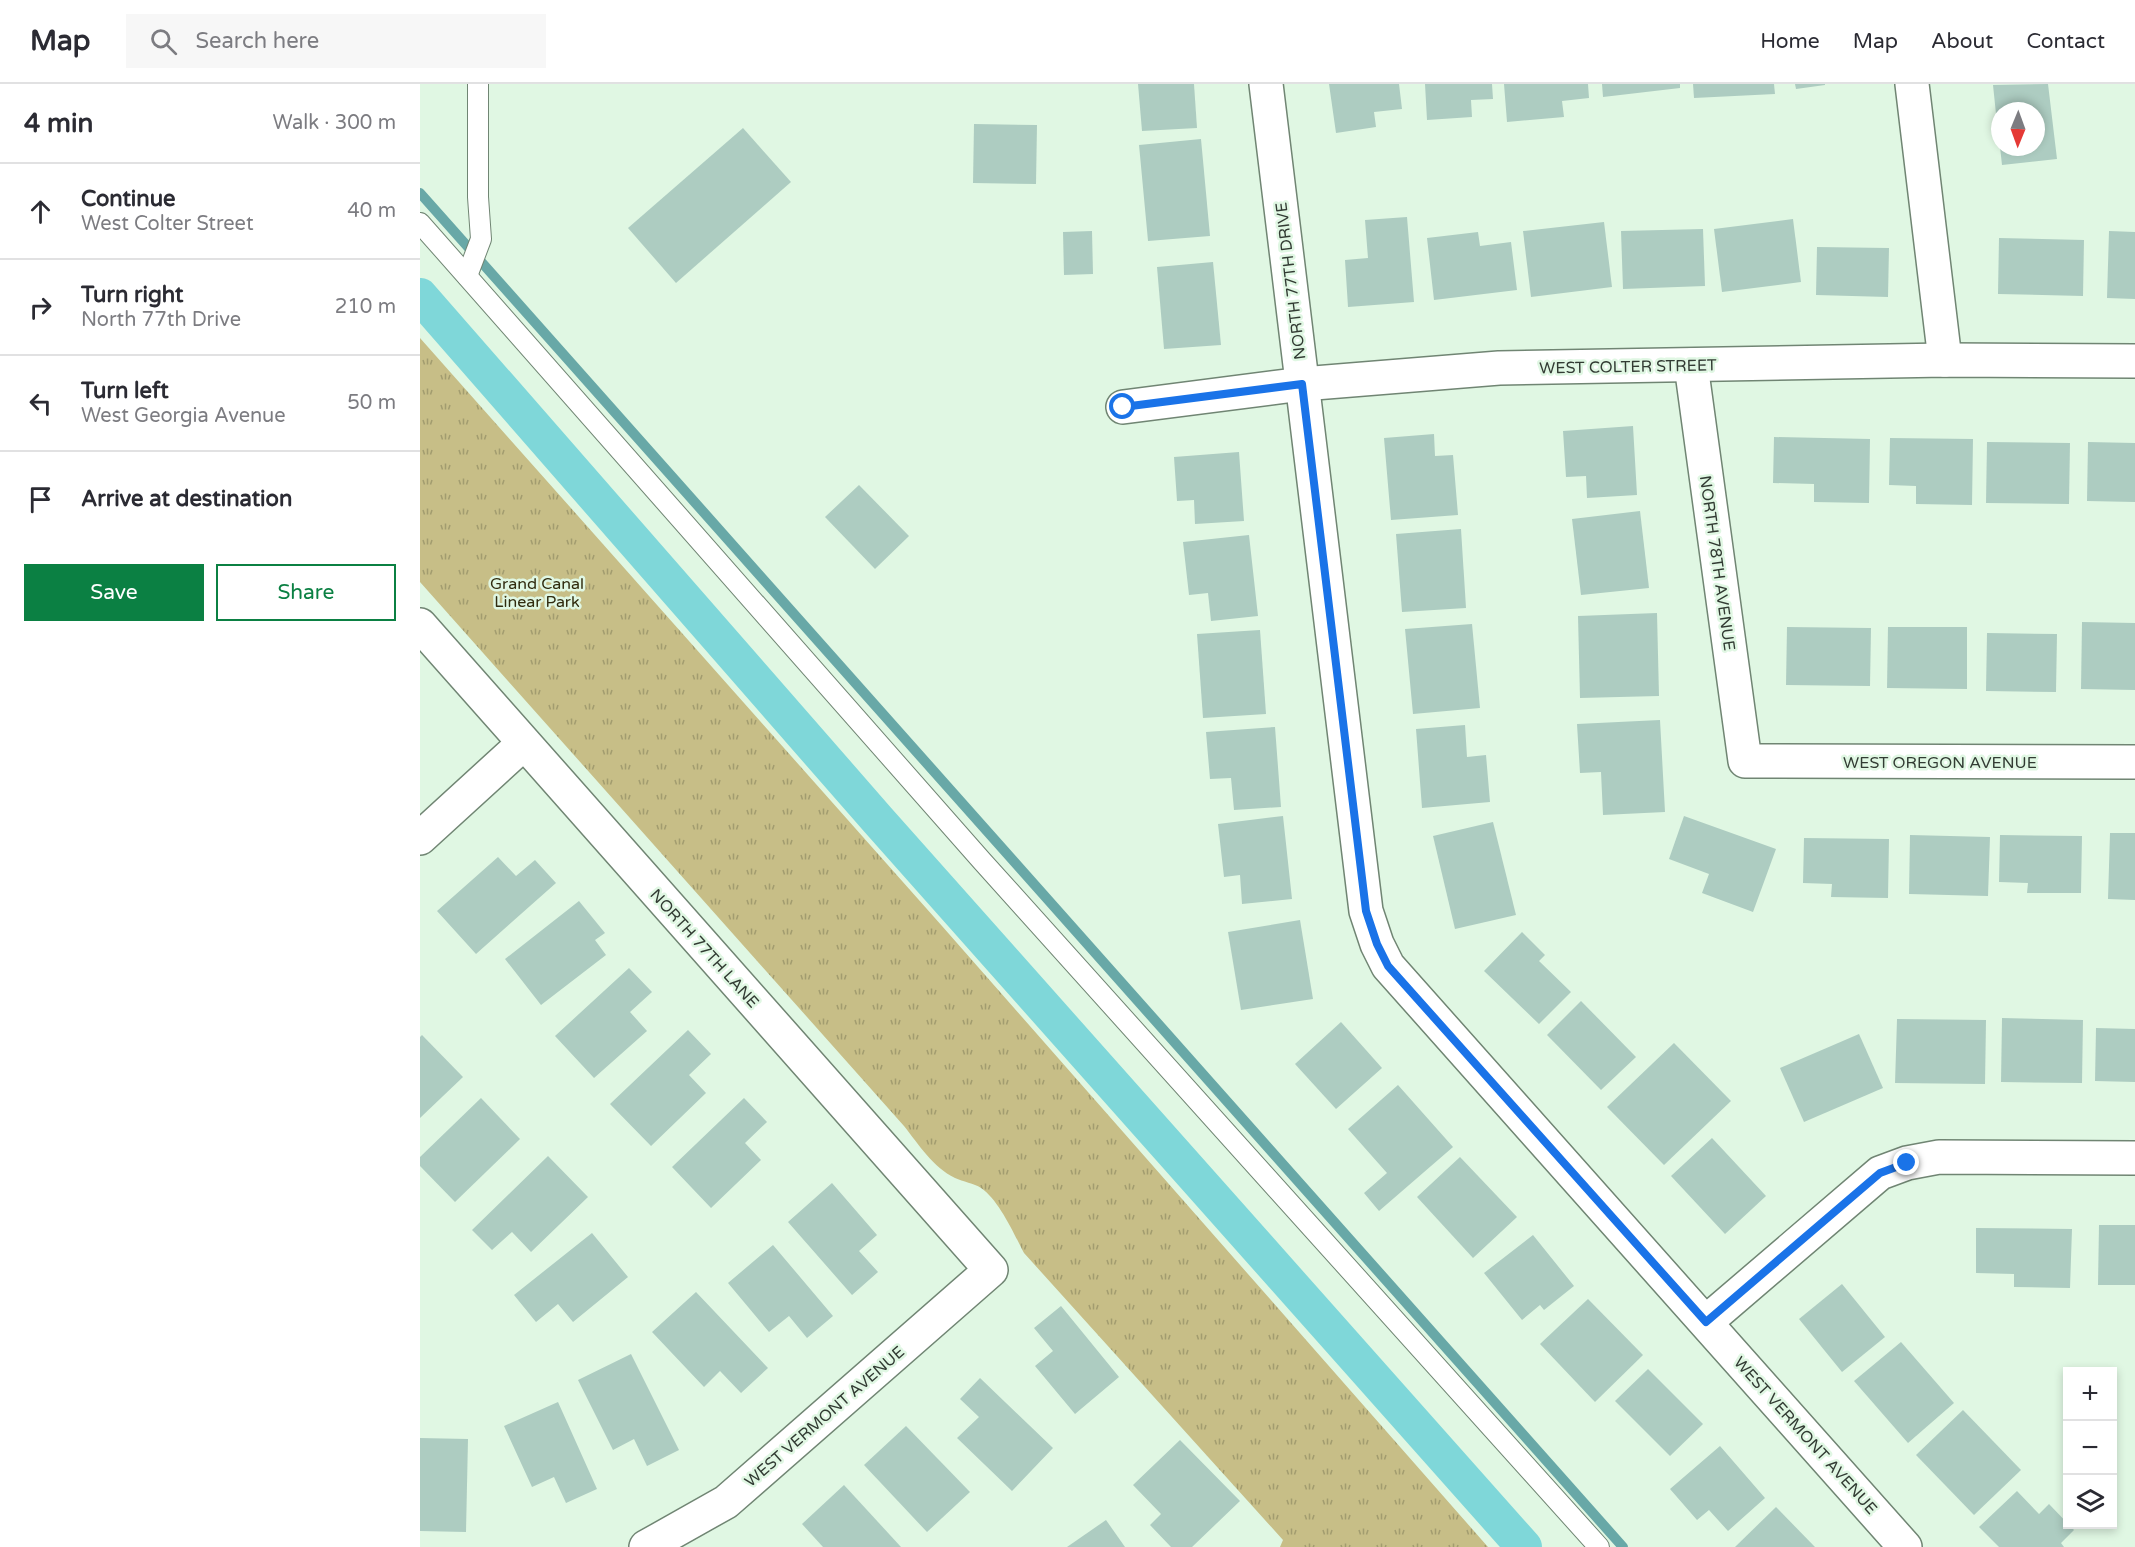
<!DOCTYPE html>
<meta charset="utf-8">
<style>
body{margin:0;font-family:"Varela Round",sans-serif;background:#f7f7f7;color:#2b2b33}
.controls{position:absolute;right:18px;bottom:18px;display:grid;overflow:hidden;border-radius:0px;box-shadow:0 3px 9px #0003}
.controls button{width:54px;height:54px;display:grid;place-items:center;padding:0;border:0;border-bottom:2px solid #e1e1e2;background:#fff;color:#2b2b33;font:30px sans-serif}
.compass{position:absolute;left:1571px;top:18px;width:54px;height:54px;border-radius:50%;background:#fff;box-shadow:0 3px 9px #0003;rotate:181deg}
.stop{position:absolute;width:18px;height:18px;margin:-14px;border:4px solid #1a73e8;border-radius:50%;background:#fff}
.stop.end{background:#1a73e8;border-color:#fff;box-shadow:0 2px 6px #0008}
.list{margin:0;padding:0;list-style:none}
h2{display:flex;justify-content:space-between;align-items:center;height:78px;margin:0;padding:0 24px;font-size:26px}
h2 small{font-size:20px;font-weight:400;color:#7c7c81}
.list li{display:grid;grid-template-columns:39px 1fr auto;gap:18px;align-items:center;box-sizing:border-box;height:96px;padding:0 24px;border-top:2px solid #e1e1e2}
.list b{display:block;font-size:22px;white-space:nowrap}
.list p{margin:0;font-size:20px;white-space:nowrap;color:#7c7c81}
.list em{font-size:20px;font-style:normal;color:#7c7c81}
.actions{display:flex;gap:12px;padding:18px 24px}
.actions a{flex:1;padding:14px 0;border:2px solid #0b8043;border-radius:0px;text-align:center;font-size:21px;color:#0b8043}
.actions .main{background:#0b8043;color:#fff}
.icon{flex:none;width:33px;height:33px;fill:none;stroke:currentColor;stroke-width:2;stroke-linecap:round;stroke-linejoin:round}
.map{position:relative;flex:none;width:1715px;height:1463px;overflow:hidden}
header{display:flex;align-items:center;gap:36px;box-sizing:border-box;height:84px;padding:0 30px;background:#fff;border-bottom:2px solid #e1e1e2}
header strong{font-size:28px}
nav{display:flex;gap:33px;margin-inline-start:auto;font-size:21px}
.search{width:420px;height:54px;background:#f7f7f7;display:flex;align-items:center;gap:15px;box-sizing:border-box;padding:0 21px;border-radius:0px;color:#7c7c81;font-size:22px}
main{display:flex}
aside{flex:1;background:#fff}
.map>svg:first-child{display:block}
.grass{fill:url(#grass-tufts)}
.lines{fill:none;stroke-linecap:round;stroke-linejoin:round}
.stream{stroke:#68a8a7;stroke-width:10}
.canal{stroke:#7fd7d9;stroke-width:36}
.building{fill:#adccc1}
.lane-casing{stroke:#708573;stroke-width:22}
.street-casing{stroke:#708573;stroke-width:36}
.lane{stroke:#fff;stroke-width:20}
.street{stroke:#fff;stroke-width:33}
.route{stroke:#1a73e8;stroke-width:8}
.labels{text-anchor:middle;stroke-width:5;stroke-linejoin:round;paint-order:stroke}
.street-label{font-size:16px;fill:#323b33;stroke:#e0f7e3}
.park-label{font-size:16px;fill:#302b0e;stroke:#e0f7e3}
</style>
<header>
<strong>Map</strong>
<div class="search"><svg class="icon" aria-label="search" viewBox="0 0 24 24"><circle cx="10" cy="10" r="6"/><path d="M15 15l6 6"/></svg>Search here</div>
<nav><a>Home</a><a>Map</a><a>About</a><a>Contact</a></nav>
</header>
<main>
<aside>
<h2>4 min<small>Walk · 300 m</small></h2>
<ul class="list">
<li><svg class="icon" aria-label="ahead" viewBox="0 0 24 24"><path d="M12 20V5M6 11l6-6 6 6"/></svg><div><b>Continue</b><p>West Colter Street</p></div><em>40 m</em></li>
<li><svg class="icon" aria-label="right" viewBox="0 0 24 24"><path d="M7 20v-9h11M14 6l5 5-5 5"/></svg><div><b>Turn right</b><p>North 77th Drive</p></div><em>210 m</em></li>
<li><svg class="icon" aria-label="left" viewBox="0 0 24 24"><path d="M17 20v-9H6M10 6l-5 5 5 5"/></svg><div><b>Turn left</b><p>West Georgia Avenue</p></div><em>50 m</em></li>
<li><svg class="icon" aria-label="arrive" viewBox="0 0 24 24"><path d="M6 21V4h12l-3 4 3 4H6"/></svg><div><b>Arrive at destination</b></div></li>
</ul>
<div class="actions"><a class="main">Save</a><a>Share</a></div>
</aside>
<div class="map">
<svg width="1715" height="1463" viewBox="0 0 1715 1463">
<defs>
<pattern id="grass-tufts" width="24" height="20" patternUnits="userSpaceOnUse" patternTransform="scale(1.5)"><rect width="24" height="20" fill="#c7be87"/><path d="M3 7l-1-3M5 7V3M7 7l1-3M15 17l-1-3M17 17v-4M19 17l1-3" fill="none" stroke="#a29c6f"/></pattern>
</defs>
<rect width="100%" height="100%" fill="#e0f7e3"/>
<path class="grass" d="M0,254L522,842L1068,1463H860L863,1456L604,1169C594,1150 579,1116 561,1104C554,1099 543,1098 535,1094C513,1083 499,1061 484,1042L0,498Z"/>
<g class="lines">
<polyline class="stream" points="0,109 1203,1463"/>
<polyline class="canal" points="0,212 457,735 1104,1463"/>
</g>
<g class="building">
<polygon points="718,0 774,0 777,44 722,47"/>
<polygon points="909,0 979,0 982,25 954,28 956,43 916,49"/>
<polygon points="1005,0 1072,0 1073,15 1051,16 1052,33 1007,36"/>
<polygon points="1084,0 1168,0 1169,14 1142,17 1144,33 1087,38"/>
<polygon points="1182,0 1260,0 1260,4 1183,13"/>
<polygon points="1273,0 1354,0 1355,10 1274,14"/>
<polygon points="1375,0 1405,0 1405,1 1376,5"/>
<polygon points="1628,0 1637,75 1582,81 1580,63 1616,63 1616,27 1580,27 1578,49 1573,1"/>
<polygon points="554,40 617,41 616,100 553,99"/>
<polygon points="323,44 371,98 256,199 208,144"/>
<polygon points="781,55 790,152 728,157 719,61"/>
<polygon points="987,133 994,218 928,223 925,176 948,174 945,136"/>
<polygon points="1373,135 1381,198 1302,208 1294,145"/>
<polygon points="1184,138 1192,203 1111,213 1103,147"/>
<polygon points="1283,145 1285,202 1203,205 1201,147"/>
<polygon points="672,147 673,190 644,191 643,148"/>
<polygon points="1689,147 1715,148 1715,215 1687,214"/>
<polygon points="1058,148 1060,162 1091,158 1097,206 1014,216 1007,154"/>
<polygon points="1579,154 1664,156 1663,212 1578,210"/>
<polygon points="1397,163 1469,164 1468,213 1396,211"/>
<polygon points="793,178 801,261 744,265 737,183"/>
<polygon points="1213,342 1217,411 1167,414 1166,392 1146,393 1143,347"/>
<polygon points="1014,350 1015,372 1033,371 1038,431 971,436 964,354"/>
<polygon points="1354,353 1450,355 1449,419 1394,418 1394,400 1353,399"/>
<polygon points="1470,354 1553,355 1552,421 1496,420 1496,402 1469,401"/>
<polygon points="1567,358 1650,359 1649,420 1566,419"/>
<polygon points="1668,358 1715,359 1715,418 1667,417"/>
<polygon points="819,368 824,437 775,440 774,416 757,417 754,373"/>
<polygon points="439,401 489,452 455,485 405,433"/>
<polygon points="1220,427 1229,504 1161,511 1152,435"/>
<polygon points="1041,445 1046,524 982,528 976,450"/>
<polygon points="829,451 838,532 791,537 788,509 769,511 763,458"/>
<polygon points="1237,529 1239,612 1160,614 1158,532"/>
<polygon points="1662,538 1715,539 1715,606 1661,605"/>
<polygon points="1052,540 1060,624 993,630 985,545"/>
<polygon points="1367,543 1451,544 1450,602 1366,601"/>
<polygon points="1468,543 1547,543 1547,605 1467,604"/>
<polygon points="840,546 846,630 783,634 777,550"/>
<polygon points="1567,549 1637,550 1636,608 1566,607"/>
<polygon points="1240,636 1245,728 1183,731 1181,688 1160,689 1157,640"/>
<polygon points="1045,641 1047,673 1066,671 1070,718 1002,724 996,645"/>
<polygon points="855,643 861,723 814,726 811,694 790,695 786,648"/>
<polygon points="863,732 872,815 822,820 820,791 804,793 798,740"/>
<polygon points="1264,732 1356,765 1333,828 1282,809 1289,790 1249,775"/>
<polygon points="1073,738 1096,831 1035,845 1013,752"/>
<polygon points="1690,749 1715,749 1715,816 1688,815"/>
<polygon points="1490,751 1570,753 1568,812 1489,810"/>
<polygon points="1580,751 1662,752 1661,809 1607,809 1608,799 1579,798"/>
<polygon points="1384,754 1469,755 1468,814 1411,813 1412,800 1383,799"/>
<polygon points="78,773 96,792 115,776 136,799 56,870 17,827"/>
<polygon points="159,817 185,849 175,856 186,871 121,921 85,875"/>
<polygon points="880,836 893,915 821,926 808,848"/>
<polygon points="1102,848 1125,871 1119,877 1151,908 1119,940 1064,887"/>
<polygon points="209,884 232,908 210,928 227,947 174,994 135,952"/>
<polygon points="1161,917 1216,973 1181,1006 1127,951"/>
<polygon points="1582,934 1663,936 1662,999 1581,998"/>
<polygon points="1477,935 1566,936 1565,1000 1475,999"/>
<polygon points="921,938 962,984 916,1025 875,980"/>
<polygon points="1676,944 1715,945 1715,998 1675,997"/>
<polygon points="268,946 291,970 269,991 286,1009 231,1062 190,1020"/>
<polygon points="1439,950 1463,1004 1384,1038 1360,984"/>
<polygon points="2,951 43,993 0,1034 0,953"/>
<polygon points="1254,959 1311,1017 1244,1081 1187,1023"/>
<polygon points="978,1001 1033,1063 959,1127 944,1109 967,1089 928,1045"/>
<polygon points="61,1014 100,1055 35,1118 0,1082 0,1073"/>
<polygon points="324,1014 347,1038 325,1059 341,1076 291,1124 252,1083"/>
<polygon points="1292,1054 1346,1112 1305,1150 1251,1092"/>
<polygon points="128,1072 168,1113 111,1168 92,1148 72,1166 52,1146"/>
<polygon points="1040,1073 1097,1133 1053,1174 997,1113"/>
<polygon points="412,1099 457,1151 439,1167 458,1188 432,1211 368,1138"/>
<polygon points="1679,1141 1715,1141 1715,1201 1678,1201"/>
<polygon points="1556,1144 1652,1145 1650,1204 1594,1203 1594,1190 1556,1189"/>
<polygon points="172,1149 208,1193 153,1238 138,1220 116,1238 94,1211"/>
<polygon points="1113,1151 1154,1202 1124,1226 1120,1221 1102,1236 1064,1189"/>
<polygon points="353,1161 413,1232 387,1254 369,1232 349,1248 308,1199"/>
<polygon points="1422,1200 1465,1253 1422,1288 1379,1235"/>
<polygon points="276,1208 348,1284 321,1309 300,1287 284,1303 232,1248"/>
<polygon points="1168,1215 1223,1271 1175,1318 1120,1260"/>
<polygon points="641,1222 699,1293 655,1330 615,1282 633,1267 614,1244"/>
<polygon points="1481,1258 1534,1319 1488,1359 1434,1297"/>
<polygon points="211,1270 259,1366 227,1382 214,1355 193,1366 158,1296"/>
<polygon points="1228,1285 1283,1340 1250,1372 1195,1317"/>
<polygon points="560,1294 633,1364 592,1407 537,1354 559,1333 540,1315"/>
<polygon points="138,1318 177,1405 146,1419 134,1393 112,1403 84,1342"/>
<polygon points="1543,1326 1601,1386 1554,1431 1496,1371"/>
<polygon points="486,1342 550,1408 507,1448 444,1381"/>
<polygon points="0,1354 48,1355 46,1448 0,1447"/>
<polygon points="760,1356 820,1417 772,1463 751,1463 730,1441 741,1430 713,1401"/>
<polygon points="1300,1362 1345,1414 1308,1447 1289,1426 1277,1436 1250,1405"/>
<polygon points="424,1401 481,1463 403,1463 382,1440"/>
<polygon points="1597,1407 1619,1430 1629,1420 1654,1446 1641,1459 1644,1463 1579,1463 1559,1443"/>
<polygon points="1356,1423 1395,1463 1315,1463"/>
<polygon points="686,1436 705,1463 647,1463"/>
</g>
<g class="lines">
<defs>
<g id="lane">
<polyline points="0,139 562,777 1179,1463"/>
<polyline points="47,192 61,155 58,113 58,0"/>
</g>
<g id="street">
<polyline points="846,0 946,827 957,860 968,882 1485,1463"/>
<polyline points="1492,0 1525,276"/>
<polyline points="1271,281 1325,677 1715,678"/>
<polyline points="703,323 882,300 1079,284 1525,276 1715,277"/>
<polyline points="0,541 571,1186 306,1418 226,1463"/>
<polyline points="0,754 103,660"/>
<polyline points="1286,1238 1460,1089 1487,1079 1519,1073 1715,1074"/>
</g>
</defs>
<use href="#lane" class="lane-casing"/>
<use href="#street" class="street-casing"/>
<use href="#lane" class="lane"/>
<use href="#street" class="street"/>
</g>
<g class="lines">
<polyline class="route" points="703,323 882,300 946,827 957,860 968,882 1286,1238 1460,1089 1487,1079"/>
</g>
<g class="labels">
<g class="street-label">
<text transform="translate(870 197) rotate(-97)" y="6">NORTH 77TH DRIVE</text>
<text transform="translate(1208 282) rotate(-1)" y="6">WEST COLTER STREET</text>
<text transform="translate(1298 479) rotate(82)" y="6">NORTH 78TH AVENUE</text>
<text x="1520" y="684">WEST OREGON AVENUE</text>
<text transform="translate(285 864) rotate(48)" y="6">NORTH 77TH LANE</text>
<text transform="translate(404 1332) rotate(-41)" y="6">WEST VERMONT AVENUE</text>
<text transform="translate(1386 1351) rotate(48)" y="6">WEST VERMONT AVENUE</text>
</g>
<g class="park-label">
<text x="117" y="505">Grand Canal<tspan x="117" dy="18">Linear Park</tspan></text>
</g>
</g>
</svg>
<div class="controls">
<button>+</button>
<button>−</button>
<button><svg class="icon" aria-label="layers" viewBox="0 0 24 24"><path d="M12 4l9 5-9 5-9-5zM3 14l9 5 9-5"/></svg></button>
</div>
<svg class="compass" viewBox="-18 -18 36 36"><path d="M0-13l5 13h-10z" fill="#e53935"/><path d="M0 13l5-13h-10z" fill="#7c7c81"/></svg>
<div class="stop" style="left:703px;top:323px"></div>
<div class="stop end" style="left:1487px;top:1079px"></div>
</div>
</main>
